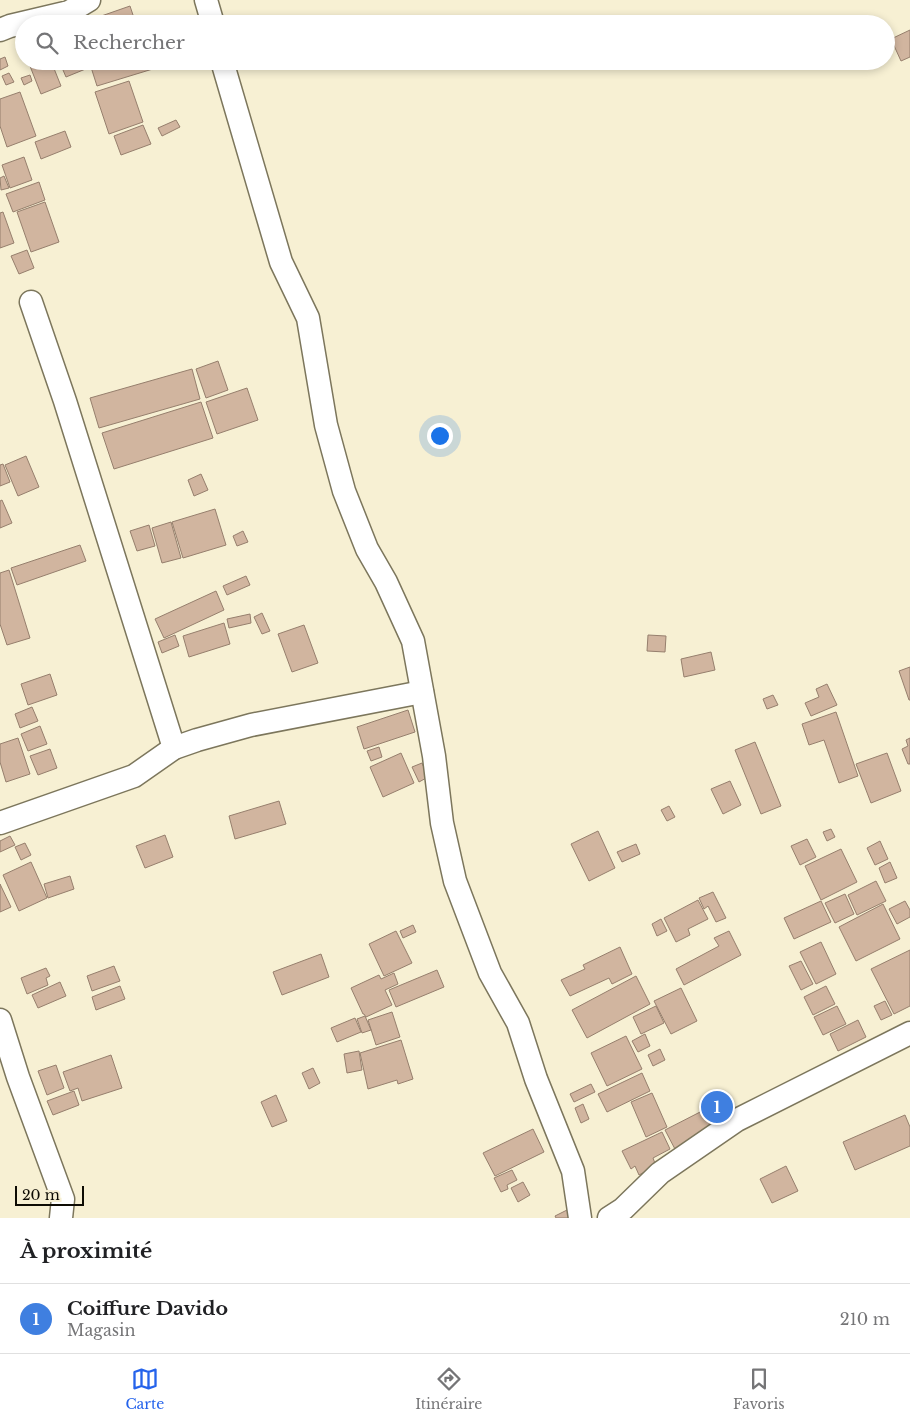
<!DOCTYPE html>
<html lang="fr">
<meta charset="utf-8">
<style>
body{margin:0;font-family:"Libre Baskerville",serif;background:#f2f2f2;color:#202124}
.scale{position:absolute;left:15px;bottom:12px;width:69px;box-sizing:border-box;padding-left:5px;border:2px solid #0e0c04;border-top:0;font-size:14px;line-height:18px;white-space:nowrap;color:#0e0c04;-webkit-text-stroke:4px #f7f0d3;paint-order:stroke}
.you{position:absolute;left:439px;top:435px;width:18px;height:18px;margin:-12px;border:4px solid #fff;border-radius:50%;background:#1a73e8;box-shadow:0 0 0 8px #1a73e833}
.badge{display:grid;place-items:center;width:32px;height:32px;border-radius:50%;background:#2563eb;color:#fff;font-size:16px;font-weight:700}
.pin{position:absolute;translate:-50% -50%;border:2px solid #fff;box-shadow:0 1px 5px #0006}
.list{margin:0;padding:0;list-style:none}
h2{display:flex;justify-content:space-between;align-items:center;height:65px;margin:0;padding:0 20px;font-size:21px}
h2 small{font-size:16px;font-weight:400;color:#757577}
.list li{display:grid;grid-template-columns:32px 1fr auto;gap:15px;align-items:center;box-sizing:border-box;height:70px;padding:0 20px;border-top:1px solid #e0e0e0}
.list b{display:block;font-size:19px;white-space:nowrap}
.list p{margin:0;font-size:16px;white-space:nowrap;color:#757577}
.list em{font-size:16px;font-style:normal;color:#757577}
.icon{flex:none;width:28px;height:28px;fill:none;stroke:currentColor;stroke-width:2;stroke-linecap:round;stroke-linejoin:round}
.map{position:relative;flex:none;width:910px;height:1218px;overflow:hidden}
.search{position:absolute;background:#fff;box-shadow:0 2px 8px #0003;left:15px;right:15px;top:15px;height:55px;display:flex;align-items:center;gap:12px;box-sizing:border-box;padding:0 18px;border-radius:28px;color:#757577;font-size:19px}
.sheet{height:135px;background:#fff}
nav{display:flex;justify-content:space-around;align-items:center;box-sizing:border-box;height:70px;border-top:1px solid #e0e0e0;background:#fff;font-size:14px;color:#757577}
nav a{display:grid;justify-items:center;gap:2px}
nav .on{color:#2563eb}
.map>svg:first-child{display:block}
.building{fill:#d1b59f;stroke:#967f6d}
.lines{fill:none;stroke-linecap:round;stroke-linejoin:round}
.minor-casing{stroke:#7c765c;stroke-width:25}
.minor{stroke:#fff;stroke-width:22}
</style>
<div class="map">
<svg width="910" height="1218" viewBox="0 0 910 1218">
<rect width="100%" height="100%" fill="#f7f0d3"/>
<g class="building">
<polygon points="130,6 136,24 88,24 87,21"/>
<polygon points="910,30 910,57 901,61 891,39"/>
<polygon points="5,57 8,66 0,70 0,59"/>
<polygon points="28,61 51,61 61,86 41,94"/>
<polygon points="63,61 86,61 88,68 66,77 60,63"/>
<polygon points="99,61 154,61 156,68 97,86 90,64"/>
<polygon points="9,73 14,82 6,85 2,76"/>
<polygon points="30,75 32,81 24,85 21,78"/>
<polygon points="129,81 143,122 109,134 95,92"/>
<polygon points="20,92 36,136 7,147 0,126 0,99"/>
<polygon points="176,120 180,127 162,136 158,128"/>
<polygon points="143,125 151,144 121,155 114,136"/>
<polygon points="65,131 71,147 41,159 35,142"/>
<polygon points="24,157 32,180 10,188 2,165"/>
<polygon points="4,176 9,188 1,190 0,178"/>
<polygon points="39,182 45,200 13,212 6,194"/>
<polygon points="45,202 59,242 31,252 17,212"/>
<polygon points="3,212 14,243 0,248 0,213"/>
<polygon points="27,250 34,268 19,274 11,256"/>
<polygon points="218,361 228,390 206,398 196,369"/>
<polygon points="192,369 200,399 99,428 90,398"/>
<polygon points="247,388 258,420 217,434 206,402"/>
<polygon points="201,402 213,438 114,469 102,433"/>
<polygon points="26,456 39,487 18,496 5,465"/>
<polygon points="3,464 10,482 0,486 0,465"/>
<polygon points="201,474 208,490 194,496 188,480"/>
<polygon points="2,500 12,523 0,528 0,501"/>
<polygon points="215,509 226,545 183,558 172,522"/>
<polygon points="171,522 181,558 162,563 152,528"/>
<polygon points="149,525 155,546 137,551 130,531"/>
<polygon points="243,531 248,542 237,546 233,536"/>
<polygon points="80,545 86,561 17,585 11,568"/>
<polygon points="9,570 30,638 7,645 0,624 0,573"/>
<polygon points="246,576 250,585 227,595 223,586"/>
<polygon points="216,591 224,610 164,638 155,619"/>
<polygon points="262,613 270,631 262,634 254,617"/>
<polygon points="250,614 251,623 229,628 227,619"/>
<polygon points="224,623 230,644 189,657 183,636"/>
<polygon points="304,625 318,663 292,672 278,634"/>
<polygon points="175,635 179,646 162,653 158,642"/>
<polygon points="648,635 666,636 665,652 647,651"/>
<polygon points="711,652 715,670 684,677 681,659"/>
<polygon points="910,667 910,700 909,700 899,671"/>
<polygon points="50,674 57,695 28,705 21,684"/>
<polygon points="827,684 837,705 811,716 805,703 819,697 816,689"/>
<polygon points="773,695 778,705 767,709 763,699"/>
<polygon points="32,707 38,721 20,728 15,714"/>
<polygon points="408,710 415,732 364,749 357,727"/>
<polygon points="836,712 858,776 839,783 824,740 809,745 802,724"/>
<polygon points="40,726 47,744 28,751 21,734"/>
<polygon points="18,738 30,774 6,782 0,762 0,744"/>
<polygon points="910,738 910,764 908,764 902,749 908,746 906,740"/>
<polygon points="755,742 781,806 761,814 735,750"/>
<polygon points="379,747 382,757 371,761 367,751"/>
<polygon points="50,749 57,768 38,775 30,756"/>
<polygon points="401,753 414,783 383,797 370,767"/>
<polygon points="887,753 901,791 871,803 856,764"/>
<polygon points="422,763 428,777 419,782 412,767"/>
<polygon points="730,781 741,805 723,814 711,789"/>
<polygon points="279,801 286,824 235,839 229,816"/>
<polygon points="669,806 675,817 667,821 661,810"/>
<polygon points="831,829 835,837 827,841 823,832"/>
<polygon points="598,831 615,868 589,881 571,844"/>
<polygon points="165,835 173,857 145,868 136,846"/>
<polygon points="10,836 15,845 0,852 0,841"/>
<polygon points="807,839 816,857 800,865 791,846"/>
<polygon points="880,841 888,859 875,865 867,848"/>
<polygon points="25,843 31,855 21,860 15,847"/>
<polygon points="636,844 640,854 622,862 617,852"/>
<polygon points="841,849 857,882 821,900 805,866"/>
<polygon points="31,862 47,898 19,911 3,875"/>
<polygon points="890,862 897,878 885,883 879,868"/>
<polygon points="70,876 74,889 48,898 44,884"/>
<polygon points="876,881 886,901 857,915 848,895"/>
<polygon points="0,884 11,907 0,912"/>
<polygon points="713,892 726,918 716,922 708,906 704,909 699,898"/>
<polygon points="845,894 854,914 835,923 825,903"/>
<polygon points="698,900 708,919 688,929 690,935 676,942 664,918"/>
<polygon points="821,901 831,922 794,939 784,918"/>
<polygon points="905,901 910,910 910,917 897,924 889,909"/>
<polygon points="883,904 900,939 856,961 839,927"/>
<polygon points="661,919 667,931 657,936 652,924"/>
<polygon points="413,925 416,932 403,938 400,931"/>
<polygon points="396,931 412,963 384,976 369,944"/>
<polygon points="729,931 741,955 684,985 676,969 719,946 714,938"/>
<polygon points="821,942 836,974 816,984 800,952"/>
<polygon points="620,947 632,974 612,984 609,978 570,996 561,980 585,969 583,965"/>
<polygon points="910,950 910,1006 894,1014 871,969"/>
<polygon points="321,954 329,977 282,995 273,972"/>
<polygon points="801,961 813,984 801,990 789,966"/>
<polygon points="114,966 120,981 92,991 87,976"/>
<polygon points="46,968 50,976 46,978 48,985 27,994 21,978"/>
<polygon points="437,970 444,987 396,1007 389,990"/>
<polygon points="394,973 398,984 385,990 392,1005 366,1017 364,1014 363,1014 351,988 379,975 381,979"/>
<polygon points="636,976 650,1004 587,1038 572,1010"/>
<polygon points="60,982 66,996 38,1008 32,995"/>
<polygon points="120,986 125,999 96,1010 92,997"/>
<polygon points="826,986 835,1004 813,1015 804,997"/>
<polygon points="681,988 697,1021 671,1034 654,1001"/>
<polygon points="885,1001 892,1015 881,1020 874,1006"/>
<polygon points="656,1006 664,1023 641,1034 633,1017"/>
<polygon points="837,1006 846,1024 823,1035 814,1017"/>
<polygon points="392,1012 400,1037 376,1045 368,1020"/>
<polygon points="365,1016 371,1030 362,1033 357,1019"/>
<polygon points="355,1018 361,1032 337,1042 331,1028"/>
<polygon points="858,1020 866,1037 838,1051 830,1034"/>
<polygon points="645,1034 650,1046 638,1052 632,1041"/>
<polygon points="626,1036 642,1069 607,1086 591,1053"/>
<polygon points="401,1040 413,1079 398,1084 397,1080 368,1089 360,1053"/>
<polygon points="660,1049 665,1060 653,1066 648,1055"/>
<polygon points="359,1051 362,1070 347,1073 344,1054"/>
<polygon points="111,1055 122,1088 82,1101 78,1088 70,1091 63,1072"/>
<polygon points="56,1065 64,1088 47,1095 38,1071"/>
<polygon points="313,1068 320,1083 309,1089 302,1073"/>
<polygon points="642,1073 650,1091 607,1112 598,1094"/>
<polygon points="591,1084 595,1092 574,1102 570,1094"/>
<polygon points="74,1091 79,1105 53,1115 47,1101"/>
<polygon points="652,1093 667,1127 646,1137 631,1102"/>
<polygon points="276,1095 287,1121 272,1127 261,1102"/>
<polygon points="714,1101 722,1116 713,1121 705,1105"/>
<polygon points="583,1104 589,1119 581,1123 575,1108"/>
<polygon points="704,1110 714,1131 676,1151 665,1130"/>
<polygon points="905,1115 910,1127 910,1146 855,1170 843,1142"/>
<polygon points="533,1129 544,1152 495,1176 483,1153"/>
<polygon points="662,1132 670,1149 653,1158 656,1166 639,1175 635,1166 631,1169 622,1151"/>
<polygon points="786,1166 798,1191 772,1203 760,1179"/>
<polygon points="512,1170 517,1180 507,1185 508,1189 501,1192 494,1178"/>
<polygon points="523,1182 530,1195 518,1202 511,1188"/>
<polygon points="567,1210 570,1218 556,1218 555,1216"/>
</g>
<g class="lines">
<defs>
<g id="minor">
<polyline points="206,0 213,24"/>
<polyline points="0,30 10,26 69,12 89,0"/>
<polyline points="222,61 281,262 308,318 326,425 344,491 367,549 386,582 413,641 434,756 442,823 455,881 490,973 518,1023 536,1079 573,1171 580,1218"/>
<polyline points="31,302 65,401 174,748"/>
<polyline points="0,823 134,776 174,748 197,740 251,725 422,692"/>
<polyline points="0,1020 18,1077 63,1199 61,1218"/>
<polyline points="609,1218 623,1209 660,1173 737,1120 910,1033"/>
</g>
</defs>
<use href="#minor" class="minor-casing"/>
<use href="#minor" class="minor"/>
</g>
</svg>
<div class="scale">20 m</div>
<div class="you"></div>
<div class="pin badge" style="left:717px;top:1107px;background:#3f7fe0">1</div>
<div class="search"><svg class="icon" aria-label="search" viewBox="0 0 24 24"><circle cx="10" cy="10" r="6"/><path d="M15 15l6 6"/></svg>Rechercher</div>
</div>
<section class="sheet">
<h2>À proximité<small></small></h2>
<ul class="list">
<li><span class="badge" style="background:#3f7fe0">1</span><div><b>Coiffure Davido</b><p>Magasin</p></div><em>210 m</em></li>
</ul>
</section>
<nav>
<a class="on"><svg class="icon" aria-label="map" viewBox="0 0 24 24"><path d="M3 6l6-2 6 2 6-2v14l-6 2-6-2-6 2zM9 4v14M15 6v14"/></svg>Carte</a>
<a><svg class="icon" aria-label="directions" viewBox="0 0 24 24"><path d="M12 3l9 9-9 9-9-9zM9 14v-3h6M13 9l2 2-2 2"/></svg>Itinéraire</a>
<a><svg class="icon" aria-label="saved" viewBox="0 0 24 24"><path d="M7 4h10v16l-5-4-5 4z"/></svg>Favoris</a>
</nav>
